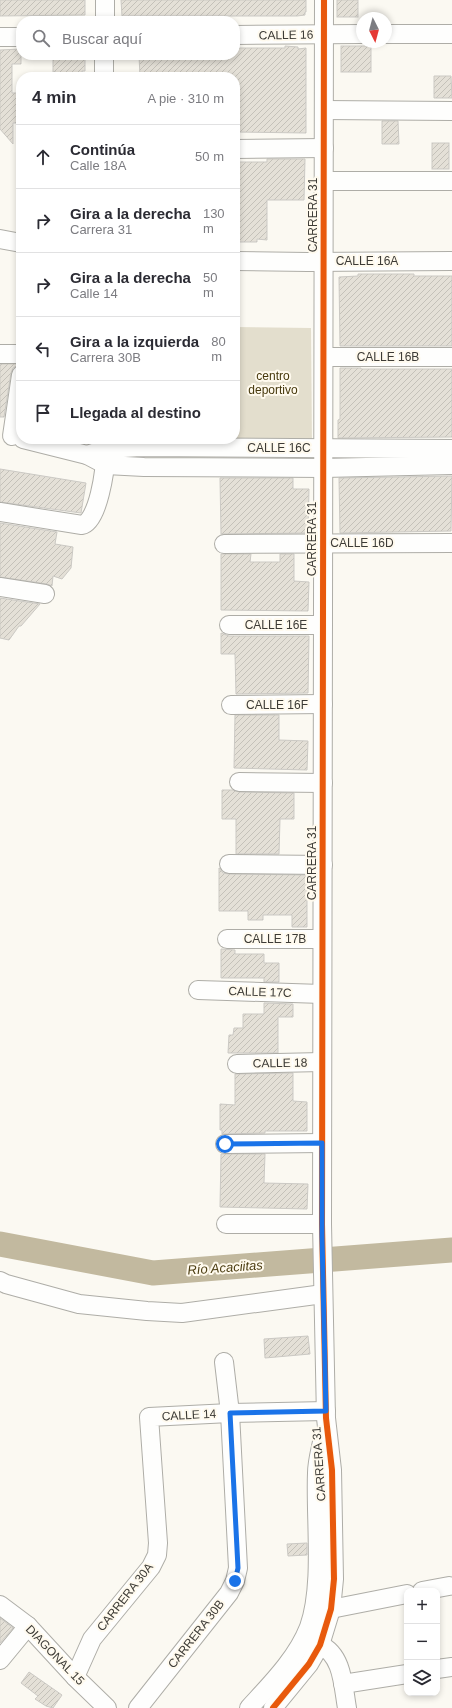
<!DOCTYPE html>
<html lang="es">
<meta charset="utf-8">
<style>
body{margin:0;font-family:Helvetica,sans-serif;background:#f2f2f3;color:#2b2b33}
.controls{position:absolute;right:12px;bottom:12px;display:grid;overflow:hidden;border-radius:8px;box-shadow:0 2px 6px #0003}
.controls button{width:36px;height:36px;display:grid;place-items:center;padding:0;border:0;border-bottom:1px solid #e1e1e2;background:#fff;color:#2b2b33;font:20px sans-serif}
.compass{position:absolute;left:356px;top:12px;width:36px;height:36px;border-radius:50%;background:#fff;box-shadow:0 2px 6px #0003;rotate:174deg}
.stop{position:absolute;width:12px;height:12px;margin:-9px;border:3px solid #1a73e8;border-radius:50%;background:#fff}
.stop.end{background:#1a73e8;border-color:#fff;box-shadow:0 1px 4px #0008}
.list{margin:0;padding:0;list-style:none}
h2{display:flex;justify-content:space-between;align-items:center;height:52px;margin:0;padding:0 16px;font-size:17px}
h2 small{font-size:13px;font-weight:400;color:#7c7c81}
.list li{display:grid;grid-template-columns:26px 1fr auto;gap:12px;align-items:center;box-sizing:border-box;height:64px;padding:0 16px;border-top:1px solid #e1e1e2}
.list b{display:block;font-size:15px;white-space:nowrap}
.list p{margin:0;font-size:13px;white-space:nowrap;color:#7c7c81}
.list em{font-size:13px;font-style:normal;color:#7c7c81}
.icon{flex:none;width:22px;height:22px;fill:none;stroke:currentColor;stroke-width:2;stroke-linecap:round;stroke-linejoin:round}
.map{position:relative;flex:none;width:452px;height:1708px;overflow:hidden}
.search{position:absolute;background:#fff;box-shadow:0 2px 6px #0003;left:16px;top:16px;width:224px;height:44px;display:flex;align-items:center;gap:10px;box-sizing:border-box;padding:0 14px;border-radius:16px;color:#7c7c81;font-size:15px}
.panel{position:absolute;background:#fff;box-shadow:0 2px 6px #0003;left:16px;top:72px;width:224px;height:372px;border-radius:16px}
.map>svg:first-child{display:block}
.green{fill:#e3decd}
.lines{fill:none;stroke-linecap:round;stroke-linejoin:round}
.river{stroke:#c2b99f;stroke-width:25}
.building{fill:url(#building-hatch);stroke:#cbc9c4}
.minor-casing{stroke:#aeada7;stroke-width:20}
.minor{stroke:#fefefd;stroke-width:18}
.cycleway-casing{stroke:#fffaee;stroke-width:8}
.cycleway{stroke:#e8590c;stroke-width:6}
.route{stroke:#1a73e8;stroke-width:5}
.labels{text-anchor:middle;stroke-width:4;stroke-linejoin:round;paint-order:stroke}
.street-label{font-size:12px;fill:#3d3b36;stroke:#fffaee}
.park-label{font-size:12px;fill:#46380c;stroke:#fffaee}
.water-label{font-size:13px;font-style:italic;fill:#4c3d12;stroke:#fffaee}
</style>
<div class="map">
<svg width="452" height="1708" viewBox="0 0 452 1708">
<defs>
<pattern id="building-hatch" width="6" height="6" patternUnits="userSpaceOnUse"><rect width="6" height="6" fill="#e4e0d7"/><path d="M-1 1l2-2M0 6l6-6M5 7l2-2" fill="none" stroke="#c4c1b9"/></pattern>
</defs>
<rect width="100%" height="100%" fill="#fbf9f2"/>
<polygon class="green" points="235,327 311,328 312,447 235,439"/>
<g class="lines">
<polyline class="river" points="0,1244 153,1273 452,1250"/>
</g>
<g class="building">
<polygon points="0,0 85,0 85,15 0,16"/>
<polygon points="121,0 306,0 306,12 305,12 305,15 297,16 122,16"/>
<rect x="337" y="0" width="21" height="17"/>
<polygon points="285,46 298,47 298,49 306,48 306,133 236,132 235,77 140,77 139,55 235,55 235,48 285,48"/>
<rect x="341" y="46" width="30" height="26"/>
<polygon points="21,49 21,64 12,64 12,93 21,93 21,123 13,123 13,144 0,129 0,50"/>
<polygon points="53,55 85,55 85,71 82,71 83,77 56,77 56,72 53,72"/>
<polygon points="434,76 451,76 452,98 434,98"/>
<polygon points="382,121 398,121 399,144 382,144"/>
<rect x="432" y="143" width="17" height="26"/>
<polygon points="267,159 305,159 304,200 267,200 267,240 257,239 257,242 235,242 235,162 267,162"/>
<polygon points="358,274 414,274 414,276 452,276 452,346 340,346 339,277 358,276"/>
<polygon points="0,364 20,364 13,368 11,373 4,417 0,417"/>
<polygon points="340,368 361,368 361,369 452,369 452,437 338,438 338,420 340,419"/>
<polygon points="0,469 86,483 81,513 0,502"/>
<polygon points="452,476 451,531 340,533 339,478"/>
<polygon points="220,478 293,478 293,489 309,489 308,533 221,534"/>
<polygon points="0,523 57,532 55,544 73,547 71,568 62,579 53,576 52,586 47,584 0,577"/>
<polygon points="221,554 251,554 250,562 280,562 280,554 294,554 294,581 309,582 308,611 221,610"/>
<polygon points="0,598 40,604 21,626 19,626 9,640 0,638"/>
<polygon points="221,633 229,636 309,636 308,693 236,694 235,654 221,654"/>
<polygon points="235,715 279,715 279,740 308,741 307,770 234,768"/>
<polygon points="222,790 233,790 239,792 294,793 294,819 280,819 279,854 236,854 236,819 222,819"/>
<polygon points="219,868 223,873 229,874 307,875 307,927 292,927 292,915 263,915 263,920 248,920 248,911 219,911"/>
<polygon points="221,949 235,950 235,954 264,954 264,963 279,963 279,982 264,982 264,978 221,978"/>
<polygon points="264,1003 293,1004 293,1017 278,1017 278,1053 228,1053 229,1035 233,1035 234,1028 243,1028 243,1014 264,1014"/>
<polygon points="293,1073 293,1101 307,1102 307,1131 265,1131 265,1133 222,1134 222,1130 220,1130 220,1104 235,1105 235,1074"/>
<polygon points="221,1154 265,1154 264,1183 308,1184 307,1209 220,1207"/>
<polygon points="308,1336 310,1354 265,1358 264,1339"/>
<polygon points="307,1543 307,1555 288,1556 287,1544"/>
<polygon points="0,1618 13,1628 0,1643"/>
<polygon points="29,1672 62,1695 53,1708 46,1706 35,1699 38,1696 21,1683"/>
</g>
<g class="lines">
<defs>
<g id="minor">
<polyline points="105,21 105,0"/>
<polyline points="386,34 452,34"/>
<polyline points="235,35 362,34"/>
<polyline points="0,37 21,37"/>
<polyline points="104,77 104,55"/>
<polyline points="324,110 452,111"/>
<polyline points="235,149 324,148"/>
<polyline points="324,181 452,181"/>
<polyline points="0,239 21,243"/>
<polyline points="235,261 308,262 452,261"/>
<polyline points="0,354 21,354"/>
<polyline points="324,357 452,357"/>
<polyline points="12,436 21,375"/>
<polyline points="23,439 87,455 106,465 144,467 324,468 452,465"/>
<polyline points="87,455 105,449 141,447 452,449"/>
<path d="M0,512L82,525C98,522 106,468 105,454"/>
<polyline points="224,544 452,543"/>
<polyline points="0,587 45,594"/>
<polyline points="229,625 323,625"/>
<polyline points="231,705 323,704"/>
<polyline points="239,782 323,783"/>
<polyline points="229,864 323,865"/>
<polyline points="227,939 322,939"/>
<polyline points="198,990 322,994"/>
<polyline points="237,1064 322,1062"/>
<polyline points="225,1144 322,1143"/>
<polyline points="226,1224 322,1224"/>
<polyline points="0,1281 6,1284 79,1304 147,1311 182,1313 323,1294"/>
<polyline points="422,1591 449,1586"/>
<polyline points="0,1605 28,1626 75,1677 107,1708"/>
<polyline points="331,1609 407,1594"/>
<path d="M320,1645C343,1655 343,1686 347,1708"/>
<polyline points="0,1660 28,1626"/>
<polyline points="437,1669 452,1667"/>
<polyline points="75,1677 92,1639 151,1567 157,1555 158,1543 149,1417 230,1413 326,1411"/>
<polyline points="343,1684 407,1674"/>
<polyline points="138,1708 229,1593 235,1581 238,1568 230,1413 224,1362"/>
<path d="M249,1708C271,1684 297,1658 309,1627C324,1585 315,1518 317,1473C317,1461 321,1448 323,1437"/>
<polyline points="273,1708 309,1664 320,1645 331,1609 334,1579 332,1470 326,1418 322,1224 324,0"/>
</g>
</defs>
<use href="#minor" class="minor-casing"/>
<use href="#minor" class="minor"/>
<defs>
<polyline id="cycleway" points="273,1708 309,1664 320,1645 331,1609 334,1579 332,1470 326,1418 322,1224 324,0"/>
</defs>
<use href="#cycleway" class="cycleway-casing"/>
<use href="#cycleway" class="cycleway"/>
</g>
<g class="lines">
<polyline class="route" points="225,1144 322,1143 322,1236 326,1411 230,1413 238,1568 235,1581"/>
</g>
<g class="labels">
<g class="street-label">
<text transform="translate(286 35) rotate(-1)" y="4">CALLE 16</text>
<text transform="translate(313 215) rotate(-90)" y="4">CARRERA 31</text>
<text x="367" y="265">CALLE 16A</text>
<text x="388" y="361">CALLE 16B</text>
<text x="279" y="452">CALLE 16C</text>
<text transform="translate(312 539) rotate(-90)" y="4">CARRERA 31</text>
<text x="362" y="547">CALLE 16D</text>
<text x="276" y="629">CALLE 16E</text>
<text x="277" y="709">CALLE 16F</text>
<text transform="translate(312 863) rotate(-90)" y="4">CARRERA 31</text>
<text x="275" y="943">CALLE 17B</text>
<text transform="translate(260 992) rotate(2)" y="4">CALLE 17C</text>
<text transform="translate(280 1063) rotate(-1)" y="4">CALLE 18</text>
<text transform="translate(189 1415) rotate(-3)" y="4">CALLE 14</text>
<text transform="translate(319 1464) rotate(-94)" y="4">CARRERA 31</text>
<text transform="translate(125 1597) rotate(-52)" y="4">CARRERA 30A</text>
<text transform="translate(196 1634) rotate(-52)" y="4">CARRERA 30B</text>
<text transform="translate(55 1655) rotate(46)" y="4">DIAGONAL 15</text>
</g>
<g class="park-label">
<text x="273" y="380">centro<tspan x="273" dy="14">deportivo</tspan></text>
</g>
<g class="water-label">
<text transform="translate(225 1267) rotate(-4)" y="5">Río Acaciitas</text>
</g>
</g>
</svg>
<div class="controls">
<button>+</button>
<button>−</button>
<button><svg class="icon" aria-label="layers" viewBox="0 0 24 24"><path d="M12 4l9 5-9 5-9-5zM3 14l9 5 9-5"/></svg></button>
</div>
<svg class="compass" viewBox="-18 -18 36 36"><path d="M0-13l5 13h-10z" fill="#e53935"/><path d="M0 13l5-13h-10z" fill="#7c7c81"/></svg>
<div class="stop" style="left:225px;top:1144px"></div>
<div class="stop end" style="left:235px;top:1581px"></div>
<div class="search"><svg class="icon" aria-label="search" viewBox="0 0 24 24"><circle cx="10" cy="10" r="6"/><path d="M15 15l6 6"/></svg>Buscar aquí</div>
<section class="panel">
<h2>4 min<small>A pie · 310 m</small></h2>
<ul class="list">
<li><svg class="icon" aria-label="ahead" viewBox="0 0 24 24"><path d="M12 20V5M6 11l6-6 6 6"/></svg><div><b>Continúa</b><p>Calle 18A</p></div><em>50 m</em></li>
<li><svg class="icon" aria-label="right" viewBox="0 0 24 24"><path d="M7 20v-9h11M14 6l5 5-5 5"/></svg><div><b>Gira a la derecha</b><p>Carrera 31</p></div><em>130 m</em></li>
<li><svg class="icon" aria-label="right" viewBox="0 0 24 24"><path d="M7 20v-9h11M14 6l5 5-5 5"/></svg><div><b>Gira a la derecha</b><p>Calle 14</p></div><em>50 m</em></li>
<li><svg class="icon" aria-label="left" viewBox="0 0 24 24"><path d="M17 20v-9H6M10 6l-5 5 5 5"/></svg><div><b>Gira a la izquierda</b><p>Carrera 30B</p></div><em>80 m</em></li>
<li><svg class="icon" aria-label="arrive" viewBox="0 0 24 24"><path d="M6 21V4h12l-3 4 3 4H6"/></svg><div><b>Llegada al destino</b></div></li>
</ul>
</section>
</div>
